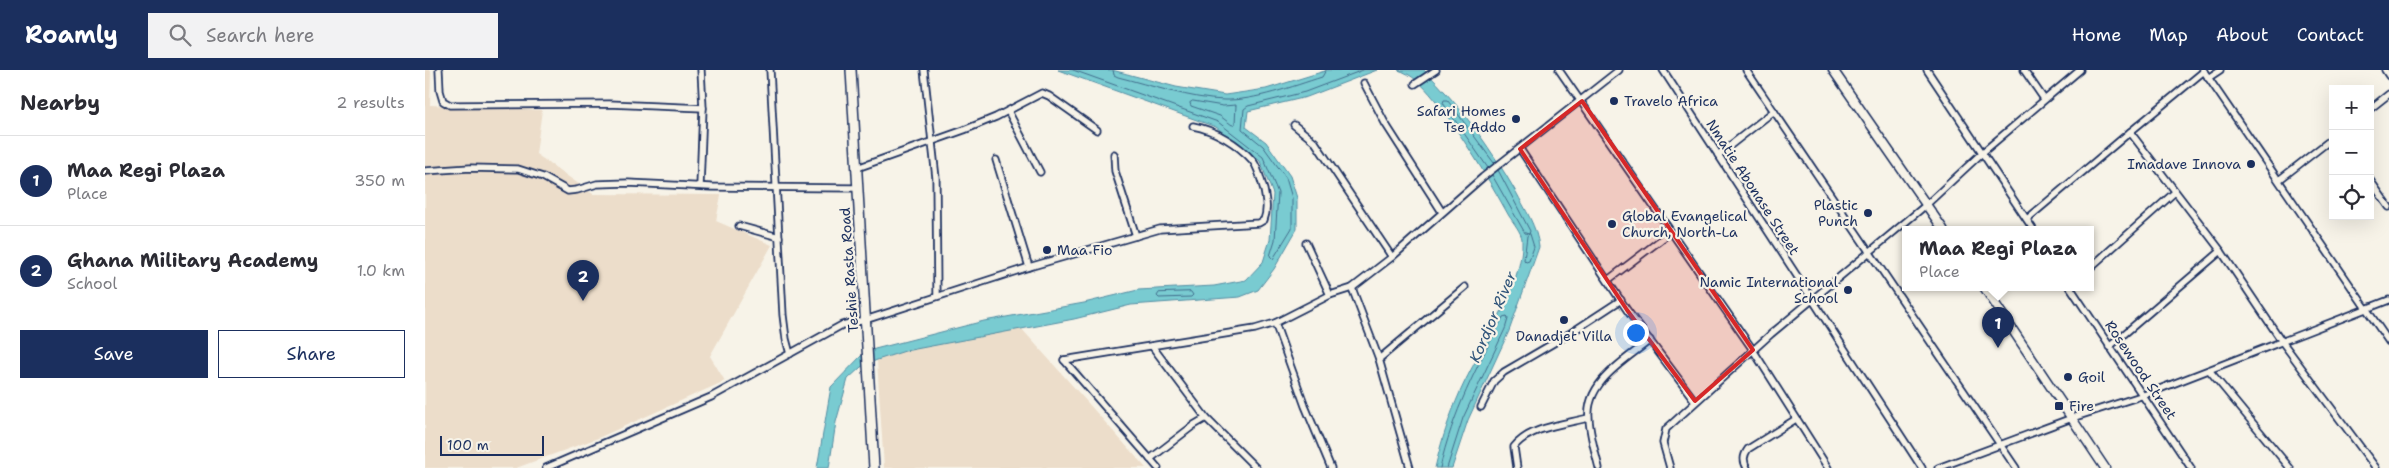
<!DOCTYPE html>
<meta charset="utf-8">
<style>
body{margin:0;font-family:"Shantell Sans",sans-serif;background:#f2f2f3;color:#2b2b33}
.controls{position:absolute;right:15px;top:15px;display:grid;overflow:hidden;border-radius:0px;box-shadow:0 5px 20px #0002}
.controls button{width:45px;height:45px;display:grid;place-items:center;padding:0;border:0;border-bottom:1px solid #e1e1e2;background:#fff;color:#2b2b33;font:25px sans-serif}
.scale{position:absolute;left:15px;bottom:12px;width:104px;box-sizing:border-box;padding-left:5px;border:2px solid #1b2f5e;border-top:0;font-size:14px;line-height:18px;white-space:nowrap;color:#1b2f5e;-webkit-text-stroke:4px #f7f3e8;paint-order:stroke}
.you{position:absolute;left:1210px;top:262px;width:18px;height:18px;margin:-12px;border:4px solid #fff;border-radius:50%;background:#1a73e8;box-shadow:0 0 0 8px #1a73e833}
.badge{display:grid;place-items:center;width:32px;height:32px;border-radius:50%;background:#1b2f5e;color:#fff;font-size:16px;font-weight:700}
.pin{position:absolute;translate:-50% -41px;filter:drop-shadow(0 1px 2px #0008)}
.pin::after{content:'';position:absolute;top:26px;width:18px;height:15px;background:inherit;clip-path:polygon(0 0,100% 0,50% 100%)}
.popup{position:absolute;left:1477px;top:156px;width:192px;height:65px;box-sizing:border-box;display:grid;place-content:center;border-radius:0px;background:#fff;filter:drop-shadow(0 1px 4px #0005);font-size:16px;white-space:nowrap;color:#7c7c81}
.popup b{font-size:19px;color:#2b2b33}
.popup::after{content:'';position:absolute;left:50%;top:100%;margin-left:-10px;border:10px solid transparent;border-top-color:#fff}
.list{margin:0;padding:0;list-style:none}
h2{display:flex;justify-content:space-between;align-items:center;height:65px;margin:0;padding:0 20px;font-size:21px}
h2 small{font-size:16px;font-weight:400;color:#7c7c81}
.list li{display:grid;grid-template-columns:32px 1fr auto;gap:15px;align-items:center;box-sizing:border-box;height:90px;padding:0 20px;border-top:1px solid #e1e1e2}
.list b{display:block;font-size:19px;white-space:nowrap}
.list p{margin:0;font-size:16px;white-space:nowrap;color:#7c7c81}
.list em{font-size:16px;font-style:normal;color:#7c7c81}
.actions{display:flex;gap:10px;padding:15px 20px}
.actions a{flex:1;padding:11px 0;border:1px solid #1b2f5e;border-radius:0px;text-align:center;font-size:18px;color:#1b2f5e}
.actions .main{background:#1b2f5e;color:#fff}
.icon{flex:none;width:28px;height:28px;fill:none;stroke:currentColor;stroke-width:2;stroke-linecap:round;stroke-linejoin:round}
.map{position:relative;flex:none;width:1964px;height:398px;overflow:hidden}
header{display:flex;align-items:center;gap:30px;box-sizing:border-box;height:70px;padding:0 25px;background:#1b2f5e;color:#fff}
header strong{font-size:24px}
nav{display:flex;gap:28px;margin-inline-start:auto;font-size:18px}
.search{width:350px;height:45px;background:#f2f2f3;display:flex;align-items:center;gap:12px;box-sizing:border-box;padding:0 18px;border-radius:0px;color:#7c7c81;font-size:19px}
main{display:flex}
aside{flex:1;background:#fff}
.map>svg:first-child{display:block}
.built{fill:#ecddca}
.water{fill:#79cbd1;stroke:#538da3}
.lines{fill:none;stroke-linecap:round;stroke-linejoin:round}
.shore{stroke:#416d8c;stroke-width:1}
.minor-casing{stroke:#1b2f5e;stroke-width:9}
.tertiary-casing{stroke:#1b2f5e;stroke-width:11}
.secondary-casing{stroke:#1b2f5e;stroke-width:12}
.minor{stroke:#f7f3e8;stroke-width:5.5}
.tertiary{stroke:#f7f3e8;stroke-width:8}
.secondary{stroke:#f7f3e8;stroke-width:9}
.marked{fill:#d62828;fill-opacity:0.2;stroke:#d62828;stroke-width:4;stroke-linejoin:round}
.poi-dot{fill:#1b2f5e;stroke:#f7f3e8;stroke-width:2}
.labels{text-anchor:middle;stroke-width:4.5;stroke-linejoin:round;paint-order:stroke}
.poi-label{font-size:14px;fill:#1b2f5e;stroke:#f7f3e8;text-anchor:start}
.street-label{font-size:14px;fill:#1b2f5e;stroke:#f7f3e8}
.water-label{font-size:15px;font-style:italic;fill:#32567b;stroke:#f7f3e8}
</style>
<header>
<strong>Roamly</strong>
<div class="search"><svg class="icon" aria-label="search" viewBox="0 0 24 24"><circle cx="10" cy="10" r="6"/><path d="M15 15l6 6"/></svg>Search here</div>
<nav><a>Home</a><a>Map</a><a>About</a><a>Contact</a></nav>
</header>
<main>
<aside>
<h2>Nearby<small>2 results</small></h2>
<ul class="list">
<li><span class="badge">1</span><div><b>Maa Regi Plaza</b><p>Place</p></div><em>350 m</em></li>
<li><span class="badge">2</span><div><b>Ghana Military Academy</b><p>School</p></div><em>1.0 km</em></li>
</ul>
<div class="actions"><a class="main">Save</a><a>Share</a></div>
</aside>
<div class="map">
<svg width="1964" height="398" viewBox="0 0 1964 398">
<rect width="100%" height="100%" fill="#f7f3e8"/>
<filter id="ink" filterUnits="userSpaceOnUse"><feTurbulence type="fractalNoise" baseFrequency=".02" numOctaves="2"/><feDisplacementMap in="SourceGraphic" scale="10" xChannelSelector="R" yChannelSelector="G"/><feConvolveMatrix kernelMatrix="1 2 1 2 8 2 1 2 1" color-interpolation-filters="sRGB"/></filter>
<g filter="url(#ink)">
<g class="built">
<polygon points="0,0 6,0 5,35 117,40 111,84 168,124 296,125 291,151 347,175 285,286 300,311 173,368 91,398 0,398"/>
<polygon points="596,258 721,398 459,398 452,290 480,281"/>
</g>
<g class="water">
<polygon points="633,0 687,0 751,17 800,25 841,19 903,0 952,0 882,27 823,41 821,57 841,72 865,106 872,128 872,159 849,199 833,220 815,227 706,235 649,249 480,281 452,290 436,297 423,309 411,352 404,398 392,398 406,317 438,284 450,279 559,251 659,233 713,220 789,216 821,210 838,192 845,170 848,124 835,91 791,57"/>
<path d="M973,0H999C1036,36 1065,77 1091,122C1100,139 1112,157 1114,177L1084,261L1043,350L1027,398H1010C1016,372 1024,347 1035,322C1053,281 1100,213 1097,169C1096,162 1088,152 1084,146C1069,119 1054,93 1037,68C1022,47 999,7 973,0Z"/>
</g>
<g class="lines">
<g class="shore">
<polyline points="648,0 793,52 838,87 853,123 850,170 845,186 848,189 867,158 867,128 861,108 838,76 817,59 819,39 823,36 880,22 938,0"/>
<path d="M688,0L689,5L693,7C725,15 766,29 799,30C830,31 868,16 897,7L901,0"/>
<polygon points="768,31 798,36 811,35 810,54 807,55 795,46 766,36 765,33"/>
<polyline points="1063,98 1018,33 1019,30 1022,30 1027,36 1069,93"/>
<polyline points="1067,105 1100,163 1104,164 1105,161 1073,100"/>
<polygon points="1105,164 1109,177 1104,191 1101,192 1099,190 1102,166"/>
<polygon points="766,222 768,225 766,227 734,228 732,226 734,223"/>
<path d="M1015,398C1027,344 1052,296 1078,247L1082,246L1083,249L1080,259L1038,348L1022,398"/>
</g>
<defs>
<g id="minor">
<polyline points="14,0 15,21 18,31 25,35 184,34 278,38"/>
<polyline points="345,0 358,245 361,269 365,284"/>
<polyline points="499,0 511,108 512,225"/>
<polyline points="1134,0 1328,280 1403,398"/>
<polyline points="1238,0 1497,398"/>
<polyline points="1321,0 1591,398"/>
<polyline points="1502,0 1608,159"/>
<polyline points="1599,0 1619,29"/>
<polyline points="1778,0 1964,272"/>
<polyline points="1960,0 1964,6"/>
<polyline points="1779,1 1705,62 1796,181 1858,273 1951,398"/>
<polyline points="1783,8 1795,0"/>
<polyline points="939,13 960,53 1017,142"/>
<polyline points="990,14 1011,0"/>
<polyline points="1945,39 1964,24"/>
<polyline points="583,41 615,102"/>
<polyline points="869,55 890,72 967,187"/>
<polyline points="1095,79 1202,240 1270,331"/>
<polyline points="689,84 690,101 711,166"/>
<polyline points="1293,85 1349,41"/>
<polyline points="571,90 604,197"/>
<polyline points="432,98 539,60 571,47 617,23 624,26 672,60"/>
<polyline points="0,101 45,98 93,99 118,107 143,121 152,120 172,114 203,113 286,117 432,118"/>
<polyline points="1854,110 1908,68"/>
<polyline points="1945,110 1964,137"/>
<polyline points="275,116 278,38 276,0"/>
<polyline points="1602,149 1705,62"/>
<polyline points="314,156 354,167"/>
<polyline points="881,173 905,225"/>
<polyline points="1666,197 1750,122"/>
<polyline points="1183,210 1246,162"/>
<polyline points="1645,217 1766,398"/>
<polyline points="927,218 954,289 985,398"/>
<polyline points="850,253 880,336 906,398"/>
<polyline points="727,276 781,348"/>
<polyline points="1684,277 1796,181"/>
<polyline points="954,289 1040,217"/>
<polyline points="639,290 830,259 850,253 905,225 927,218 967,187 1058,107 1194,0"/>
<polyline points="639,290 733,398"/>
<polyline points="1784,300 1865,398"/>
<polyline points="1056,337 1069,311 1079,302 1144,264 1196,230"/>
<polyline points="725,389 769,355 781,348 831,398"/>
<path d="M121,398L286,327L417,255L440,250L604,197L735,159L834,153L839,150C843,140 841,131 839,120C836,111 834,99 828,91C813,74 790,60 768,56"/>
<path d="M1092,398L1089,377C1104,357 1140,354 1163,348"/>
<path d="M1174,398C1170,382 1165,365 1164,349C1160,312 1201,290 1225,270"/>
<polyline points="1245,398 1238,373 1241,359 1346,264 1501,135 1558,82 1655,0"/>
<path d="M1322,398C1318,391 1318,386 1323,379L1371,349"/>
<polyline points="1513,398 1647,348 1719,325 1964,230"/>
</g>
<g id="tertiary">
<polyline points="1408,0 1518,159"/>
<polyline points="1559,217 1680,398"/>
</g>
<polyline id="secondary" points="426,0 449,398"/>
</defs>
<use href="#minor" class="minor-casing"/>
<use href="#tertiary" class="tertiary-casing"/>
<use href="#secondary" class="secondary-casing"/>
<use href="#minor" class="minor"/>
<use href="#tertiary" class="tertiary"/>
<use href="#secondary" class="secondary"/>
</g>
</g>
<path class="marked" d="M1157,31L1328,280L1270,331L1202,240L1095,79Z"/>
<g class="poi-dot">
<circle cx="1189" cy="31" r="5"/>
<circle cx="1091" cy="49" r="5"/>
<circle cx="1826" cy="94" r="5"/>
<circle cx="1443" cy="143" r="5"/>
<circle cx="1187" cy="154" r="5"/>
<circle cx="622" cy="180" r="5"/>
<circle cx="1423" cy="220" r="5"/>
<circle cx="1139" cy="250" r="5"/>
<circle cx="1643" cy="307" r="5"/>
<rect x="1629" y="331" width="10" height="10" rx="2.5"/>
</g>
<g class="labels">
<g class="poi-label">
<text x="1199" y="36">Travelo Africa</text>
<text x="1081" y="46" text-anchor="end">Safari Homes<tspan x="1081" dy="16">Tse Addo</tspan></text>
<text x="1816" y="99" text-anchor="end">Imadave Innova</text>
<text x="1433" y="140" text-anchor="end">Plastic<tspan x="1433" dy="16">Punch</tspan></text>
<text x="1197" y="151">Global Evangelical<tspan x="1197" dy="16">Church, North-La</tspan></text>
<text x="632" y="185">Maa Fio</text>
<text x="1413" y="217" text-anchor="end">Namic International<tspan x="1413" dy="16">School</tspan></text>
<text x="1139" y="271" text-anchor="middle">Danadjet Villa</text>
<text x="1653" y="312">Goil</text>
<text x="1644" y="341">Fire</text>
</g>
<g class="street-label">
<text transform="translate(1328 117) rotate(57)" y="5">Nmatie Abonase Street</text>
<text transform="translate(424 200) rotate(-94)" y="5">Teshie Rasta Road</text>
<text transform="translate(1716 300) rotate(56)" y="5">Rosewood Street</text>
</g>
<g class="water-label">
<text transform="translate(1068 247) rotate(-67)" y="5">Kordjor River</text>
</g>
</g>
</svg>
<div class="controls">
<button>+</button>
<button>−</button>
<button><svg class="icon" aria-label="locate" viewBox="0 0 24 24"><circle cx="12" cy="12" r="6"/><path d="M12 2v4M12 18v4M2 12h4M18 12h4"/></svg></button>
</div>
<div class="scale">100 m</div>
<div class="you"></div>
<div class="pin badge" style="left:1573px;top:278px">1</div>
<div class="popup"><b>Maa Regi Plaza</b>Place</div>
<div class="pin badge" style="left:158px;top:231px">2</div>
</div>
</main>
